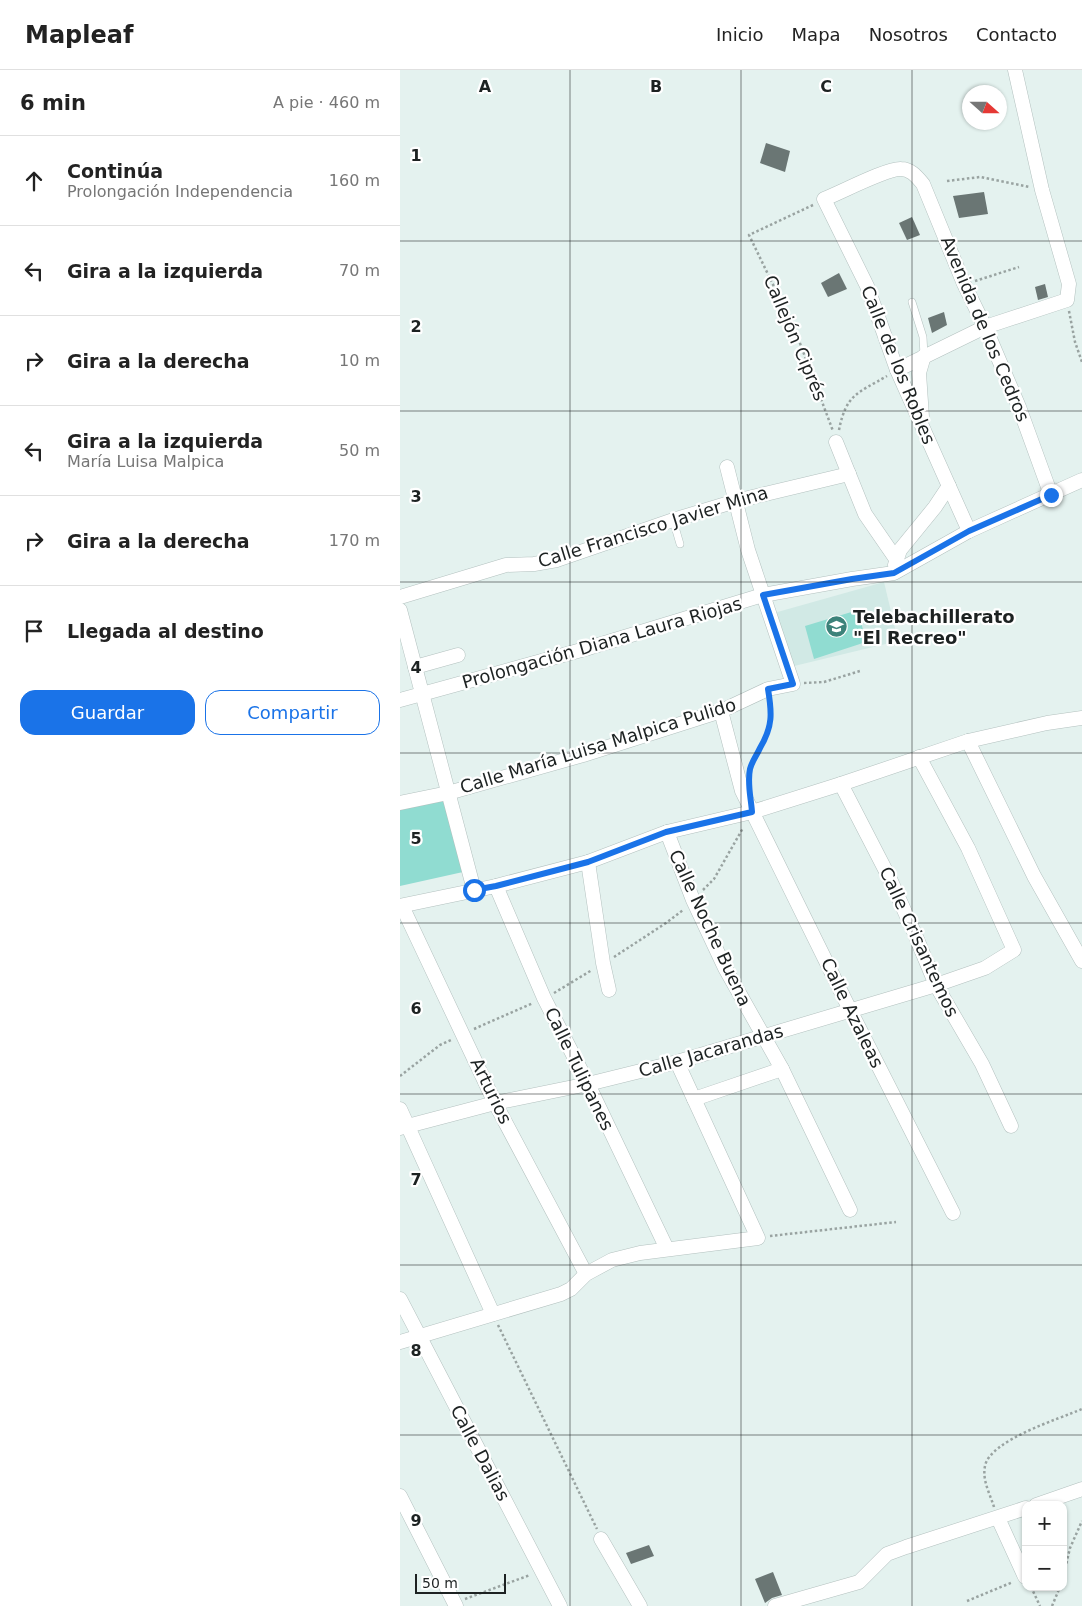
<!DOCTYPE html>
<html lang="es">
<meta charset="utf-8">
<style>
body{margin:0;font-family:"DejaVu Sans",sans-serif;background:#f2f2f2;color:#222}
.controls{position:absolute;right:15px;bottom:15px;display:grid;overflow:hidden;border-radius:10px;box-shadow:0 1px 4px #0004}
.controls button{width:45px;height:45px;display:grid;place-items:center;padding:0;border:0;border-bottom:1px solid #e0e0e0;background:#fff;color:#222;font:25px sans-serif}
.compass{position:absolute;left:562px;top:15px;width:45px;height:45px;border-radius:50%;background:#fff;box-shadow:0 1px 4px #0004;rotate:111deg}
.scale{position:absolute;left:15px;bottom:12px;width:91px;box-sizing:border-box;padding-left:5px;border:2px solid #1d2222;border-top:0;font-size:14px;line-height:18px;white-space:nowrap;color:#1d2222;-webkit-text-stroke:4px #fff;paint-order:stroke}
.stop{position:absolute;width:15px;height:15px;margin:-11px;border:4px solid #1a73e8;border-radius:50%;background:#fff}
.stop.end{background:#1a73e8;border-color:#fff;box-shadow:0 1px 5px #0008}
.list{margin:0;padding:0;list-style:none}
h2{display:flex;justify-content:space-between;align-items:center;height:65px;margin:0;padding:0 20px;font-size:21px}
h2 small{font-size:16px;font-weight:400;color:#767676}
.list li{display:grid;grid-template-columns:32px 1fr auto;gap:15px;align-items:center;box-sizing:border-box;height:90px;padding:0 20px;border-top:1px solid #e0e0e0}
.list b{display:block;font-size:19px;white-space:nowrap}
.list p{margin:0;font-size:16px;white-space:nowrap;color:#767676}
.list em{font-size:16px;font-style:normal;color:#767676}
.actions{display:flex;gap:10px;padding:15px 20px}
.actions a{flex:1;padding:11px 0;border:1px solid #1a73e8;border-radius:15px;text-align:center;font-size:18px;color:#1a73e8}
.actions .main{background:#1a73e8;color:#fff}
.icon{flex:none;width:28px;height:28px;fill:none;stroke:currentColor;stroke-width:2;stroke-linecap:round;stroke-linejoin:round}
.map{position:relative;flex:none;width:682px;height:1536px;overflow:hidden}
header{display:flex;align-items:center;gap:30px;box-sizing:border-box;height:70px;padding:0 25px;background:#fff;border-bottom:1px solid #e0e0e0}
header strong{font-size:24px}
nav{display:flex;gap:28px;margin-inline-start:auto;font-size:18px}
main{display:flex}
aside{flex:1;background:#fff}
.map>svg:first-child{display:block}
.built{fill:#d1e9e5}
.green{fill:#90dcd1}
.building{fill:#6a7674}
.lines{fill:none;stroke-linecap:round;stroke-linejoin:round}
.lane-casing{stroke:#b3c1bf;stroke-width:8}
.street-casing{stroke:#b3c1bf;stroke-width:15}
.path{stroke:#99a3a1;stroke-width:2.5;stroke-dasharray:2.5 2.5;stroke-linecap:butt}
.lane{stroke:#fff;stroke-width:7}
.street{stroke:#fff;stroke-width:14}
.route{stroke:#1a73e8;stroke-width:6}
.grid{fill:none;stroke:#1d2222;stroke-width:1;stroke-opacity:0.55}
.labels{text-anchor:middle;stroke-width:4.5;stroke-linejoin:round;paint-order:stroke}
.street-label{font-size:18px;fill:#1d2222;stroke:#fff}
.poi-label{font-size:18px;font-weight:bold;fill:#1d2222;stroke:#fff;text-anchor:start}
.grid-label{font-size:16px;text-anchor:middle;font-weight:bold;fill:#1d2222;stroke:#fff;stroke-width:4.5;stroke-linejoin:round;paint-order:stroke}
</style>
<header>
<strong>Mapleaf</strong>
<nav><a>Inicio</a><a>Mapa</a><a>Nosotros</a><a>Contacto</a></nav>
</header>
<main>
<aside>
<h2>6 min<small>A pie · 460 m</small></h2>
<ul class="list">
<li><svg class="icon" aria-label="ahead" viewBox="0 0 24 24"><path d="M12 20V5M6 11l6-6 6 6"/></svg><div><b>Continúa</b><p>Prolongación Independencia</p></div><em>160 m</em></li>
<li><svg class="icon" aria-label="left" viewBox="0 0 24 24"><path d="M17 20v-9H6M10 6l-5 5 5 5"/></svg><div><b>Gira a la izquierda</b></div><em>70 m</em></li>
<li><svg class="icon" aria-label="right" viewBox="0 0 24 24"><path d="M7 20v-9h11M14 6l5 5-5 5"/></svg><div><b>Gira a la derecha</b></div><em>10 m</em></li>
<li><svg class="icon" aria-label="left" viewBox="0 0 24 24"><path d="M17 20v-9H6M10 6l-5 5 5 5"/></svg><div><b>Gira a la izquierda</b><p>María Luisa Malpica</p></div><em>50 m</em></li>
<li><svg class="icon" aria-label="right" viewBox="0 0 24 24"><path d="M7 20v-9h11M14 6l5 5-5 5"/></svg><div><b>Gira a la derecha</b></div><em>170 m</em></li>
<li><svg class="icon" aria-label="arrive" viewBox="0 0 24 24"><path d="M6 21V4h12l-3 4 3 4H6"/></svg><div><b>Llegada al destino</b></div></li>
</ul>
<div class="actions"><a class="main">Guardar</a><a>Compartir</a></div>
</aside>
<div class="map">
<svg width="682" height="1536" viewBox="0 0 682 1536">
<rect width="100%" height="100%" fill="#e4f2ef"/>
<polygon class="built" points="484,512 498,571 390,597 374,543"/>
<g class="green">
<polygon points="458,540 466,572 414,589 405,556"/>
<polygon points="46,727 63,802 0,816 0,738"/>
</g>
<g class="building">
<polygon points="366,73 390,81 385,102 360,93"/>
<polygon points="584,122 588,144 559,148 553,126"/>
<polygon points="512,147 520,165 507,170 499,153"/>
<polygon points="439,203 447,219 428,227 421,213"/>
<polygon points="645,214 648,227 638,230 635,217"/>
<polygon points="544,242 547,255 532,263 528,248"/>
<polygon points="249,1475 254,1486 231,1494 226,1483"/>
<polygon points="373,1502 382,1525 372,1528 365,1533 355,1509"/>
</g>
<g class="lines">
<defs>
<g id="lane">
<polyline points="512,232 523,267 524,286"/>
<polyline points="273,450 280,474"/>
</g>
<g id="street">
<polyline points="497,300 585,257 667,230 669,214 642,120 615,0"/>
<polyline points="522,347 519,303 524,286"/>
<polyline points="436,372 465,444 496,489"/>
<path d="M569,461L497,300L467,216L424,129C440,123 487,98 501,99C511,99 517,107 523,114L564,214L585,257L619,337L651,425"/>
<polyline points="495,495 500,480 535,437 549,416"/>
<polyline points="0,527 106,495 134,494 157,490 273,450 336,431 449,404"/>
<polyline points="0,540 74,820"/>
<polyline points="15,597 58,585"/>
<polyline points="0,630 185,579 363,525 452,509 494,503 569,461 682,410"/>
<polyline points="321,641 342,721 450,940 553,1143"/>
<polyline points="568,671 634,806 682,891"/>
<polyline points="441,714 490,809 514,862 536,915 582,994 611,1056"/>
<polyline points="0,733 48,723 183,685 321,641 368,619 393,614 348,480 327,397"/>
<polyline points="267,762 293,830 325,898 382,999 450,1140"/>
<polyline points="188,792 203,893 209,920"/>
<polyline points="96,816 144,928 188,1014 267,1179"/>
<polyline points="0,836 96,816 188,792 267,762 352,742 441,714 568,671 647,653 682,648"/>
<polyline points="2,836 95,1033 186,1204"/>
<polyline points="294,1029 382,999"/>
<polyline points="0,1039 93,1244"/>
<polyline points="0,1058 95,1033 188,1014 277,992 536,915 585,898 614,880 568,778 519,687"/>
<polyline points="0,1229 160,1536"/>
<polyline points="0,1272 161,1224 171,1219 186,1204 212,1190 240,1183 358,1168 277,992"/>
<polyline points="0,1426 56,1536"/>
<polyline points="636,1435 682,1419"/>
<polyline points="598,1448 625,1507"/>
<polyline points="201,1469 240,1536"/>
<polyline points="375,1536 459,1512 487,1484 506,1477 626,1438"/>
</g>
</defs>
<use href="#lane" class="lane-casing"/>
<use href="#street" class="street-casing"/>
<g class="path">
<polyline points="547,111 580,107 630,117"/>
<polyline points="413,135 349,165 395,260 433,361"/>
<polyline points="575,211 619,197"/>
<polyline points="669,241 675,272 682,292"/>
<path d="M439,360C446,324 458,323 487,306"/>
<polyline points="404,613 424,612 460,601"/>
<path d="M350,700C357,672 376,667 370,632"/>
<polyline points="303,820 314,809 343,758"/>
<polyline points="214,887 266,853 283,840"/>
<polyline points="154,923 192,900"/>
<polyline points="74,959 133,933"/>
<polyline points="0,1006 40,975 51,970"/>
<polyline points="370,1166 496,1152"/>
<polyline points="98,1255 197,1459"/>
<path d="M594,1437C590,1424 582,1410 585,1396C590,1370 659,1349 682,1339"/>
<polyline points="663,1508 670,1478 682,1451"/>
<polyline points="631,1517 640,1536"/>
<polyline points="65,1529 130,1505"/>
<polyline points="567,1531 613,1512"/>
<polyline points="652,1536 660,1517"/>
</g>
<use href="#lane" class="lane"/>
<use href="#street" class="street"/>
</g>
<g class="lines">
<path class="route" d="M74,820L96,816L188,792L266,762L352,742C351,728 347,713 350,699C352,691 357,685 360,678C373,656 372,643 368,619L393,614L363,525L452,509L494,503L569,461L651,425"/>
</g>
<path class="grid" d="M170,0V1536M341,0V1536M512,0V1536M0,171H682M0,341H682M0,512H682M0,683H682M0,853H682M0,1024H682M0,1195H682M0,1365H682"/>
<defs>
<symbol id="university-disc" viewBox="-11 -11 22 22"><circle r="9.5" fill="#3c827a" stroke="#fff"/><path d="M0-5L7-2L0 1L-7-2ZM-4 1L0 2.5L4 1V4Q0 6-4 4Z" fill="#fff"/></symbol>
</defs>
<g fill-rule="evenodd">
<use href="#university-disc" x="424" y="544" width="25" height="25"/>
</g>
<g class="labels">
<g class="street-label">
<text transform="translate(585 259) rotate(67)" y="6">Avenida de los Cedros</text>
<text transform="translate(395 268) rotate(67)" y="6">Callejón Ciprés</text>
<text transform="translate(498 295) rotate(68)" y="6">Calle de los Robles</text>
<text transform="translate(253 457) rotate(-17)" y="6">Calle Francisco Javier Mina</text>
<text transform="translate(202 573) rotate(-16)" y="6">Prolongación Diana Laura Riojas</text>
<text transform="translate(198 676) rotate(-17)" y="6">Calle María Luisa Malpica Pulido</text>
<text transform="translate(310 858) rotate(65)" y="6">Calle Noche Buena</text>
<text transform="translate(519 872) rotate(65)" y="6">Calle Crisantemos</text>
<text transform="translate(452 943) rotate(64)" y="6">Calle Azaleas</text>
<text transform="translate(311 981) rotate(-16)" y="6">Calle Jacarandas</text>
<text transform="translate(179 999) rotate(64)" y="6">Calle Tulipanes</text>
<text transform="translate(91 1021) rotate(64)" y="6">Arturios</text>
<text transform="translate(80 1383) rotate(62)" y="6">Calle Dalias</text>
</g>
<g class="poi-label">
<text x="453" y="553">Telebachillerato<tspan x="453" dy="21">"El Recreo"</tspan></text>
</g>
</g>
<g class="grid-label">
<text x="85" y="22">A</text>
<text x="256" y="22">B</text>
<text x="426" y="22">C</text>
<text x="16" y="91">1</text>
<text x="16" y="262">2</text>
<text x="16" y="432">3</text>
<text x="16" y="603">4</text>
<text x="16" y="774">5</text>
<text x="16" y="944">6</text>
<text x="16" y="1115">7</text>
<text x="16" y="1286">8</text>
<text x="16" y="1456">9</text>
</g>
</svg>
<div class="controls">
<button>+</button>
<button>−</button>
</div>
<svg class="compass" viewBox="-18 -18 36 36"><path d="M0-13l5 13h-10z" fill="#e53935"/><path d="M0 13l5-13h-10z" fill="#767676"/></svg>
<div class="scale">50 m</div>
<div class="stop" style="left:74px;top:820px"></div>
<div class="stop end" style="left:651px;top:425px"></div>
</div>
</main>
